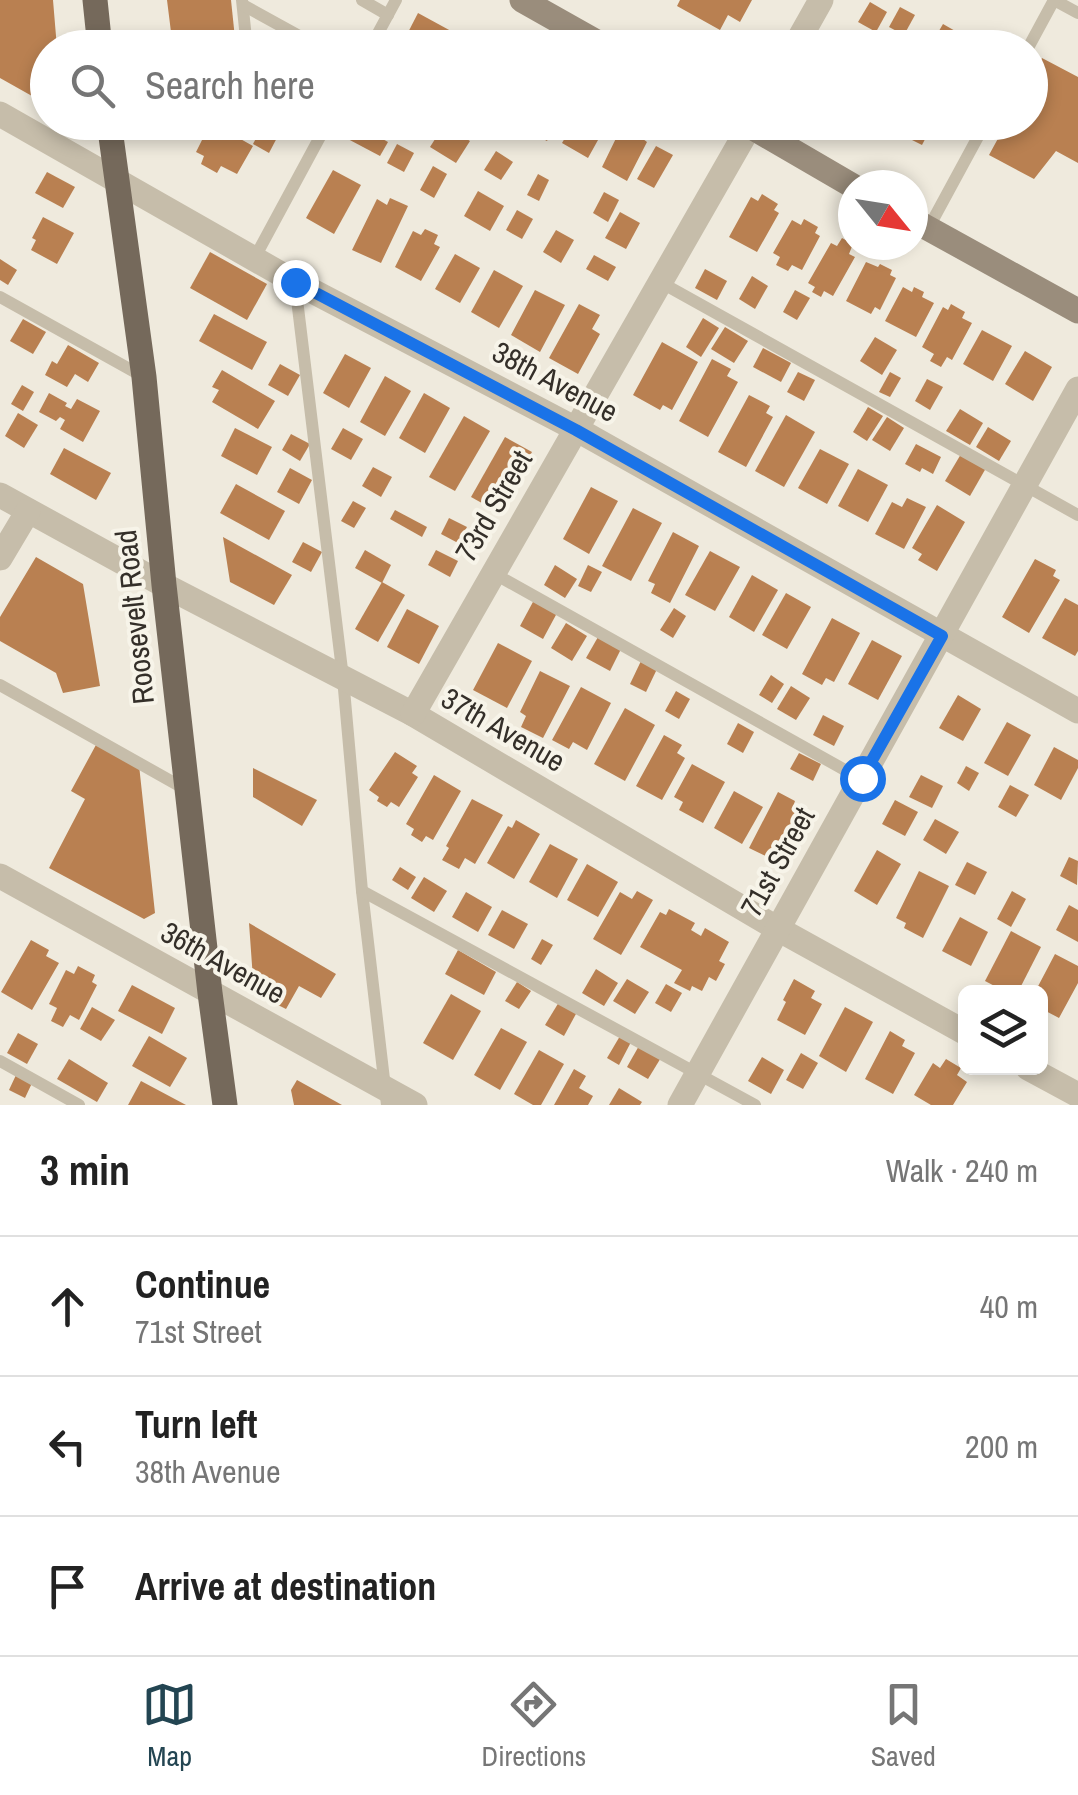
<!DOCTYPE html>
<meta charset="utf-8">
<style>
body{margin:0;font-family:"Archivo Narrow",sans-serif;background:#f2f2f2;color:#222}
.controls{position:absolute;right:30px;bottom:30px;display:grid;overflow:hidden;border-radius:15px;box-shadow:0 5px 15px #0003}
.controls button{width:90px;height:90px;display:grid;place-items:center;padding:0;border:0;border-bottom:2px solid #e0e0e0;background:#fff;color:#222;font:50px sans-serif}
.compass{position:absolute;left:838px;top:170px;width:90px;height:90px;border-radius:50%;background:#fff;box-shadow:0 5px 15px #0003;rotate:120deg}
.stop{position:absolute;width:30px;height:30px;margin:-22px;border:8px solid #1a73e8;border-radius:50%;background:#fff}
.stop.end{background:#1a73e8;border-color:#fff;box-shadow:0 2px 10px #0008}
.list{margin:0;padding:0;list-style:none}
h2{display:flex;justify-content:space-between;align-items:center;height:130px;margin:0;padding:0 40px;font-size:42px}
h2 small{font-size:32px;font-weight:400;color:#767676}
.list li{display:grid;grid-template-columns:65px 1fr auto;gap:30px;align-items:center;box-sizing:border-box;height:140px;padding:0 40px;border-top:2px solid #e0e0e0}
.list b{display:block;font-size:38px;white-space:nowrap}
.list p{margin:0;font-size:32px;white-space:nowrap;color:#767676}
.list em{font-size:32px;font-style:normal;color:#767676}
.icon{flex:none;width:55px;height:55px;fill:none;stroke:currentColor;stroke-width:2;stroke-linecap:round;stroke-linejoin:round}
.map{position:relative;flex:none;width:1078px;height:1105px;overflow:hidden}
.search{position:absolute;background:#fff;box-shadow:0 5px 15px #0003;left:30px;right:30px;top:30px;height:110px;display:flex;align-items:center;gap:25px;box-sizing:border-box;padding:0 35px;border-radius:55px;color:#767676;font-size:38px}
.sheet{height:550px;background:#fff}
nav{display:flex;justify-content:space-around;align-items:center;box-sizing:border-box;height:140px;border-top:2px solid #e0e0e0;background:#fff;font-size:28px;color:#767676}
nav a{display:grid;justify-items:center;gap:5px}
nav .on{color:#234552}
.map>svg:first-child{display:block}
.building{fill:#b98051}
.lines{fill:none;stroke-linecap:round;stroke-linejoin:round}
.service{stroke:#c6bdaa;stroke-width:12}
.minor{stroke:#c6bdaa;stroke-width:25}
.secondary{stroke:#9a8d7c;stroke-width:25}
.primary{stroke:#75695b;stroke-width:25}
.route{stroke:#1a73e8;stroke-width:12}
.labels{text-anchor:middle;stroke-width:8;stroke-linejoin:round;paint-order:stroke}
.street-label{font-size:30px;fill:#342f29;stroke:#f7f4e9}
</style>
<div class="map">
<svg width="1078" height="1105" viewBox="0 0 1078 1105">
<rect width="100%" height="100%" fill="#efeadd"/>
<g class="building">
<polygon points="0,0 53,0 57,48 48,48 48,105 0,78"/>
<polygon points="167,0 231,0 236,48 173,48"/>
<polygon points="680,0 752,0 740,22 728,15 720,30 677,6"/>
<polygon points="870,2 887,12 876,32 858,22"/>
<polygon points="900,7 915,15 904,35 889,27"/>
<polygon points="418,13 451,31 441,48 400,48"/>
<polygon points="943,24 964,36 957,48 929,48"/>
<polygon points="473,31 494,42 491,48 449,48 456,36 467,42"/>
<polygon points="1042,58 1078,77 1078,163 1056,151 1034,179 989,155 1007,122 1030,122 1030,80"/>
<polygon points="198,122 209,127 212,123 253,146 237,174 221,166 217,173 201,164 204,156 196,152 202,140 191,135"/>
<polygon points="530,122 557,122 547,141 526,130"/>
<polygon points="566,122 608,122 588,158 562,143 572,126"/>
<polygon points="909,122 934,122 922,145 902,135"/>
<polygon points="264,123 280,132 269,153 253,144"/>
<polygon points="354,123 388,142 380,156 346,138"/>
<polygon points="632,123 647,131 643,139 647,142 627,181 602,167 622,126 629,129"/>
<polygon points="444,125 470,141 456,163 430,147"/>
<polygon points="397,144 414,153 404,172 387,163"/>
<polygon points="656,146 673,155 654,188 637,179"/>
<polygon points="496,151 513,162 501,180 484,170"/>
<polygon points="433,166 447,174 434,198 420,190"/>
<polygon points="333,170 361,185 334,234 306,218"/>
<polygon points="47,172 75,187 63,208 35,193"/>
<polygon points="538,174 549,180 539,201 527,195"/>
<polygon points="478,191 504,206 490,231 464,216"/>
<polygon points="604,192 619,200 608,222 593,213"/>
<polygon points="762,194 778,204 774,210 779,213 757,252 729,237 751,197 758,201"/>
<polygon points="390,198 408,206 381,263 352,250 377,199 387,205"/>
<polygon points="517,210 533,219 522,239 506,230"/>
<polygon points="620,212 640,223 626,249 605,238"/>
<polygon points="43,217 74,233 57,264 31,250 36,240 32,238"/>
<polygon points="804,219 818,227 815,233 820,236 802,270 792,265 788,271 776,265 780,257 773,253 792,220 801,225"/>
<polygon points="425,229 438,235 434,244 440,247 421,281 395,267 413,231 421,235"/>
<polygon points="556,230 574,240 561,263 543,252"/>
<polygon points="842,238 853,244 849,254 855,257 833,296 824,291 821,297 812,292 815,287 808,283 831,243 837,246"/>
<polygon points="210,252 267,284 247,320 190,288"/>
<polygon points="455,254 480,268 460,303 435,289"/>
<polygon points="594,255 616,267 608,281 586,269"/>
<polygon points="0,259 17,270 8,285 0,280"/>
<polygon points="866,262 878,267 880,264 892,270 890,275 896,278 880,310 875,307 871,314 846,301"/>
<polygon points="705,269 727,281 717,300 695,288"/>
<polygon points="494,270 523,286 499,328 471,312"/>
<polygon points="752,276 768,286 755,309 739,299"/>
<polygon points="903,287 912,292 914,287 924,292 922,297 934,303 916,337 885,321"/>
<polygon points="535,290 565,305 540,352 511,335"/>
<polygon points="795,290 810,298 797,320 783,312"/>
<polygon points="579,304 600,315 592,329 600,334 578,374 549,358"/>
<polygon points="951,304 965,312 962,318 972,323 952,360 947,357 941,367 930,361 934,354 922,347 943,307 948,310"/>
<polygon points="214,314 267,342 252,370 199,341"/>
<polygon points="703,318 719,328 701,357 686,347"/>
<polygon points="23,319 46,332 33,354 10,341"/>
<polygon points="725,327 748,341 734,363 711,349"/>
<polygon points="982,330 1012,346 993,381 963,364"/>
<polygon points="875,337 897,350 882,375 860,361"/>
<polygon points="662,342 698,362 672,410 663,405 660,410 633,395"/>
<polygon points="68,345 99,363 88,382 75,374 67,387 45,375 52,361 57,364"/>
<polygon points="763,348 791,363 781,382 753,367"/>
<polygon points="1025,351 1052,367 1033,401 1005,384"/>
<polygon points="345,354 371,368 349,408 323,393"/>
<polygon points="712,359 731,369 727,376 738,382 708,437 679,421"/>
<polygon points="280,364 300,375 288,396 268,385"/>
<polygon points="222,370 275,401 258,429 212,402 219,390 212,387"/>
<polygon points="798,372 815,380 804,401 787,392"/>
<polygon points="890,372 901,378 890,397 879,392"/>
<polygon points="385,376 411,391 385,436 360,422"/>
<polygon points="927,379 943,387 930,410 915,401"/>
<polygon points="22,385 34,392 23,411 11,404"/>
<polygon points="49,393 67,403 65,406 71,409 77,399 100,411 83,442 60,429 65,420 60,417 56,421 39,412"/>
<polygon points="424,393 450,408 425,453 399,438"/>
<polygon points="749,395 770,406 766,413 773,417 746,467 718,452"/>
<polygon points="868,407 883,416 867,441 853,432"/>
<polygon points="960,409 983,423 970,445 946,431"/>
<polygon points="18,413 38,425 24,448 5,436"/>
<polygon points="786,415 815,432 784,487 755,471"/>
<polygon points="464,416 490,431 455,491 429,477"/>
<polygon points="887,417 904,428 890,451 872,440"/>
<polygon points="988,427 1011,441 999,461 976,447"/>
<polygon points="235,428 272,447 257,475 221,456"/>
<polygon points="343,428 363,439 351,460 331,449"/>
<polygon points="291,434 310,444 300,461 282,450"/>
<polygon points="505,437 532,452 498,512 471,497"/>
<polygon points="916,444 941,457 933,474 922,468 920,472 905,464"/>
<polygon points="64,448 111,473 96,500 50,474"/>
<polygon points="820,449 849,464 827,504 798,488"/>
<polygon points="961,454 986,468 970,496 945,481"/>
<polygon points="373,467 392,477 381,497 362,486"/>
<polygon points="290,468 312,480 299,504 277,492"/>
<polygon points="858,469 888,485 868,522 838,506"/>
<polygon points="236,484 285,511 269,540 220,513"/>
<polygon points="591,487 618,501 589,554 563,539"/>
<polygon points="907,498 926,507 904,549 875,534 892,502 902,507"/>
<polygon points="353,501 366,508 354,528 341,521"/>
<polygon points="937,505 965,522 937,571 918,560 922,554 912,548"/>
<polygon points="633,508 662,523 631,581 602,566"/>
<polygon points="395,510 427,527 422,537 390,519"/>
<polygon points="449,518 467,527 458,543 441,534"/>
<polygon points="673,532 699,546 670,603 651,593 655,584 648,581"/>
<polygon points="223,537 292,575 274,605 230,582"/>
<polygon points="303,542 322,552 311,572 292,562"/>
<polygon points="365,550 391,565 382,583 355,568"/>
<polygon points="436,550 458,561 450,577 428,565"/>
<polygon points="710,551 740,567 715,611 685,595"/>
<polygon points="36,557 83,584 100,686 63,693 56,673 0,641 0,617"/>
<polygon points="1035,559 1056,570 1053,576 1060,580 1029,633 1002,617"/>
<polygon points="555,565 577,579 565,598 544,585"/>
<polygon points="588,565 602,572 591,592 578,586"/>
<polygon points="752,575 778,590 754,632 729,617"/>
<polygon points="382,582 405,595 378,642 355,629"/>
<polygon points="786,593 811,607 787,649 762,635"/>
<polygon points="1065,598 1078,605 1078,651 1075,656 1042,638"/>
<polygon points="534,600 557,613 543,639 520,626"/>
<polygon points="674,608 686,616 673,638 660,630"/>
<polygon points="407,609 439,626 419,664 387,647"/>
<polygon points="832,618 860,633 834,682 826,678 822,685 802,674"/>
<polygon points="566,623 587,636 572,661 551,648"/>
<polygon points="598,637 621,649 610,671 586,658"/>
<polygon points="872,640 902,656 878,700 848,684"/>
<polygon points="498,643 532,661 507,708 473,690"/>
<polygon points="641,661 657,669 646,692 630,684"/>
<polygon points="540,671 570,686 543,738 521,727 526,716 520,712"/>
<polygon points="771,675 784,684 772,703 759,695"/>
<polygon points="791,686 810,698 796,720 777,709"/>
<polygon points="581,687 611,703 587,750 573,742 569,749 552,740"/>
<polygon points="676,691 690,699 679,719 665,711"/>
<polygon points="958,695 981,709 963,741 939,728"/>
<polygon points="625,708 655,725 625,781 594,764"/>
<polygon points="823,715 844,726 834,746 813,735"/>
<polygon points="1007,722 1031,735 1008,776 984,763"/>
<polygon points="738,723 754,732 743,753 727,744"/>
<polygon points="664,735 682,745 677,753 685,758 662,800 636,786"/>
<polygon points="97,743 139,765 155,913 144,919 49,868 85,799 71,791"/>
<polygon points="1054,747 1078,760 1078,768 1061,800 1034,785"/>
<polygon points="395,752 417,766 412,773 418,777 399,807 391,802 387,807 377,801 379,797 369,790"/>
<polygon points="799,753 821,764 813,781 790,769"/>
<polygon points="692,764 725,782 703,823 679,810 683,802 674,797"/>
<polygon points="966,766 979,773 969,791 957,783"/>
<polygon points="253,768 317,800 302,826 253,797"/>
<polygon points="434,775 461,791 433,840 426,836 422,842 411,835 414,829 406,824"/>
<polygon points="921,775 943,786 932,808 909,797"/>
<polygon points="1010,785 1029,795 1016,817 998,807"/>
<polygon points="734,791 763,807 742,844 714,828"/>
<polygon points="778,792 795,801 793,807 804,812 778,862 749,848"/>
<polygon points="472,799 503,815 475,864 465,858 459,869 442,860 449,848 446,846"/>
<polygon points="895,800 918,812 905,836 882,824"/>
<polygon points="935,819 959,832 946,854 923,840"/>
<polygon points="516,820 540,834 514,879 487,863 508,826 512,828"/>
<polygon points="550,844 578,859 557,898 529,882"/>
<polygon points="877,850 901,864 877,905 854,891"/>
<polygon points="1069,857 1078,861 1077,885 1060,876"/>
<polygon points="967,862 987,872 975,895 955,885"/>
<polygon points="587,864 618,882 598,917 567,900"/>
<polygon points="400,867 416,877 408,890 392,880"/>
<polygon points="919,871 949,886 923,938 904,928 906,923 896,918"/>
<polygon points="424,877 447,891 434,912 411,898"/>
<polygon points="637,891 653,900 621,955 593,939 620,892 632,899"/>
<polygon points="1012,891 1026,899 1011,927 997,919"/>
<polygon points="466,892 492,907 478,932 452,917"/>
<polygon points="1069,905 1078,910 1078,942 1056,930"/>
<polygon points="669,909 695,923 691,930 701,936 705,928 729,942 719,961 725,964 716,981 709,977 702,991 692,986 690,991 674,983 682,970 640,947 660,912 666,915"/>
<polygon points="502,910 528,924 514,949 488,935"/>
<polygon points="960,917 988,932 971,966 942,951"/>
<polygon points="249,923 336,974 321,998 299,986 286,1009 254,993"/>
<polygon points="1011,931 1041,947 1018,992 1006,992 985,981"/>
<polygon points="542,939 553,945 541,965 531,959"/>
<polygon points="31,940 49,950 46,956 59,963 32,1010 1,992"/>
<polygon points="458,950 496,972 484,995 445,974"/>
<polygon points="1055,954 1078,966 1078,983 1059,1018 1040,1008 1040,992 1035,992"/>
<polygon points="78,966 95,975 92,982 97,985 79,1020 70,1015 63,1027 51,1021 57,1008 49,1004 66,970 74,974"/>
<polygon points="596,969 618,983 604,1006 582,993"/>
<polygon points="627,979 649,992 635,1014 613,1001"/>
<polygon points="794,979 815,991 811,998 822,1004 805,1035 777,1020 786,1002 783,1000"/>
<polygon points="517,982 531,991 519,1009 505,1001"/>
<polygon points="666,984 682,993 671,1012 655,1003"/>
<polygon points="132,985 175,1008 162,1034 118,1011"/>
<polygon points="451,994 481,1011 453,1060 423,1043"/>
<polygon points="559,1002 577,1012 564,1036 545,1025"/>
<polygon points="92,1007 115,1020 101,1041 80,1029"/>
<polygon points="845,1007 873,1022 846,1072 819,1056"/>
<polygon points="501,1028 527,1042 500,1090 474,1075"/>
<polygon points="890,1031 905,1040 902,1046 915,1053 893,1094 865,1079"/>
<polygon points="18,1033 38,1044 27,1064 7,1053"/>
<polygon points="149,1036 187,1058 170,1087 132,1066"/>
<polygon points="620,1036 631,1042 619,1065 607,1058"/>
<polygon points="640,1044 662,1056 648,1079 627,1067"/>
<polygon points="539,1050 564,1064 541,1105 533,1105 514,1094"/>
<polygon points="801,1053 818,1063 803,1089 786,1080"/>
<polygon points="762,1057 784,1070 771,1094 748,1081"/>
<polygon points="69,1059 108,1083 97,1102 57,1079"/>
<polygon points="946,1059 961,1068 957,1075 967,1082 953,1105 931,1105 914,1095 933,1063 940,1068"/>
<polygon points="574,1069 586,1076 579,1088 593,1096 588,1105 554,1105"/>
<polygon points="16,1075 32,1083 25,1098 9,1090"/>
<polygon points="297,1080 342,1105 294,1105 291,1090"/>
<polygon points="141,1081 186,1105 128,1105"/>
<polygon points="619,1088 642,1102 640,1105 609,1105"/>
</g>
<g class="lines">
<g class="service">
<polyline points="242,0 247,48"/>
<polyline points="362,0 388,15"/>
<polyline points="1054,0 1078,13"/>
<polyline points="243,5 321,48"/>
<polyline points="370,48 396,0"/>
<polyline points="1028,48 1054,0"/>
<polyline points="928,229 986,122"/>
<polyline points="254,259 328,122"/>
<polyline points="660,282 1078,515"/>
<polyline points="295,283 343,678 362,891 387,1105"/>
<polyline points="0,297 142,376"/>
<polyline points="493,573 861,779"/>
<polyline points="0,685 185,789"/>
<polyline points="362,891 755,1105"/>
<polyline points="0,1061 79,1105"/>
</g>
<g class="minor">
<polyline points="794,48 821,0"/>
<polyline points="0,114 295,282 576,429 1078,711"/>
<polyline points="0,495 164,585 413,714 778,929 966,1033"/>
<polyline points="0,558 28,511"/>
<polyline points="413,714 752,122"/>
<polyline points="0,876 415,1105"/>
<polyline points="1028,1068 1078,1095"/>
<polyline points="680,1105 1078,389"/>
</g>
<g class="secondary">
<polyline points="522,0 607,48"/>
<polyline points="743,122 853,186"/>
<polyline points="913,220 1078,311"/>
</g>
<g class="primary">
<polyline points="95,0 100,48"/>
<polyline points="109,122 144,377 164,585 210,993 225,1105"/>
</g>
</g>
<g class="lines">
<polyline class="route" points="295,282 576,430 942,636 862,778"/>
</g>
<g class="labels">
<g class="street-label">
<text transform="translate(555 382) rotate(28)" y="10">38th Avenue</text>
<text transform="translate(494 506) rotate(-60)" y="10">73rd Street</text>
<text transform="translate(135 617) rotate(-96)" y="10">Roosevelt Road</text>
<text transform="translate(503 730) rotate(30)" y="10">37th Avenue</text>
<text transform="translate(778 862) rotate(-61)" y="10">71st Street</text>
<text transform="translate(223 963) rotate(29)" y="10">36th Avenue</text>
</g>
</g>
</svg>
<div class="controls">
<button><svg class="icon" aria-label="layers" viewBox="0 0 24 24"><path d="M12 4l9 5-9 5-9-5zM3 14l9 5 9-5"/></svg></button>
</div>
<svg class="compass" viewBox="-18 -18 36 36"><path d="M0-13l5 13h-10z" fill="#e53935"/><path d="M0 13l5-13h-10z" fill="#767676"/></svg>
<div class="stop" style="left:862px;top:778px"></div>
<div class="stop end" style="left:295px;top:282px"></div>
<div class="search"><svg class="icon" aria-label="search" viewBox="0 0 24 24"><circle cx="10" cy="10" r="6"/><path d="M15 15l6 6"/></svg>Search here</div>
</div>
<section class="sheet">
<h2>3 min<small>Walk · 240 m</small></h2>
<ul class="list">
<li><svg class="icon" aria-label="ahead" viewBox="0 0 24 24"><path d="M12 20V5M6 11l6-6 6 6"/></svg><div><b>Continue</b><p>71st Street</p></div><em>40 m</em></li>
<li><svg class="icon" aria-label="left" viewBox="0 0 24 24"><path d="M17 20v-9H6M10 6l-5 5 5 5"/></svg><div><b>Turn left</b><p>38th Avenue</p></div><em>200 m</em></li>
<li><svg class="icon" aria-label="arrive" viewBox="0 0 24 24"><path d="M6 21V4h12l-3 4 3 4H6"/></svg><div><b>Arrive at destination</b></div></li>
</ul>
</section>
<nav>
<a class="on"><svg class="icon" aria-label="map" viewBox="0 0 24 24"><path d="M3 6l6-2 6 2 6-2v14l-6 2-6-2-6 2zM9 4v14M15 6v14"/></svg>Map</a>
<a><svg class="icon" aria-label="directions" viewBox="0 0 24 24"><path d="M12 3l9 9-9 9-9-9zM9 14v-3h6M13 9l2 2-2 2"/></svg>Directions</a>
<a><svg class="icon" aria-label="saved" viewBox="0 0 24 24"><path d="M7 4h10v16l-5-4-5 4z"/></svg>Saved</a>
</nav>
